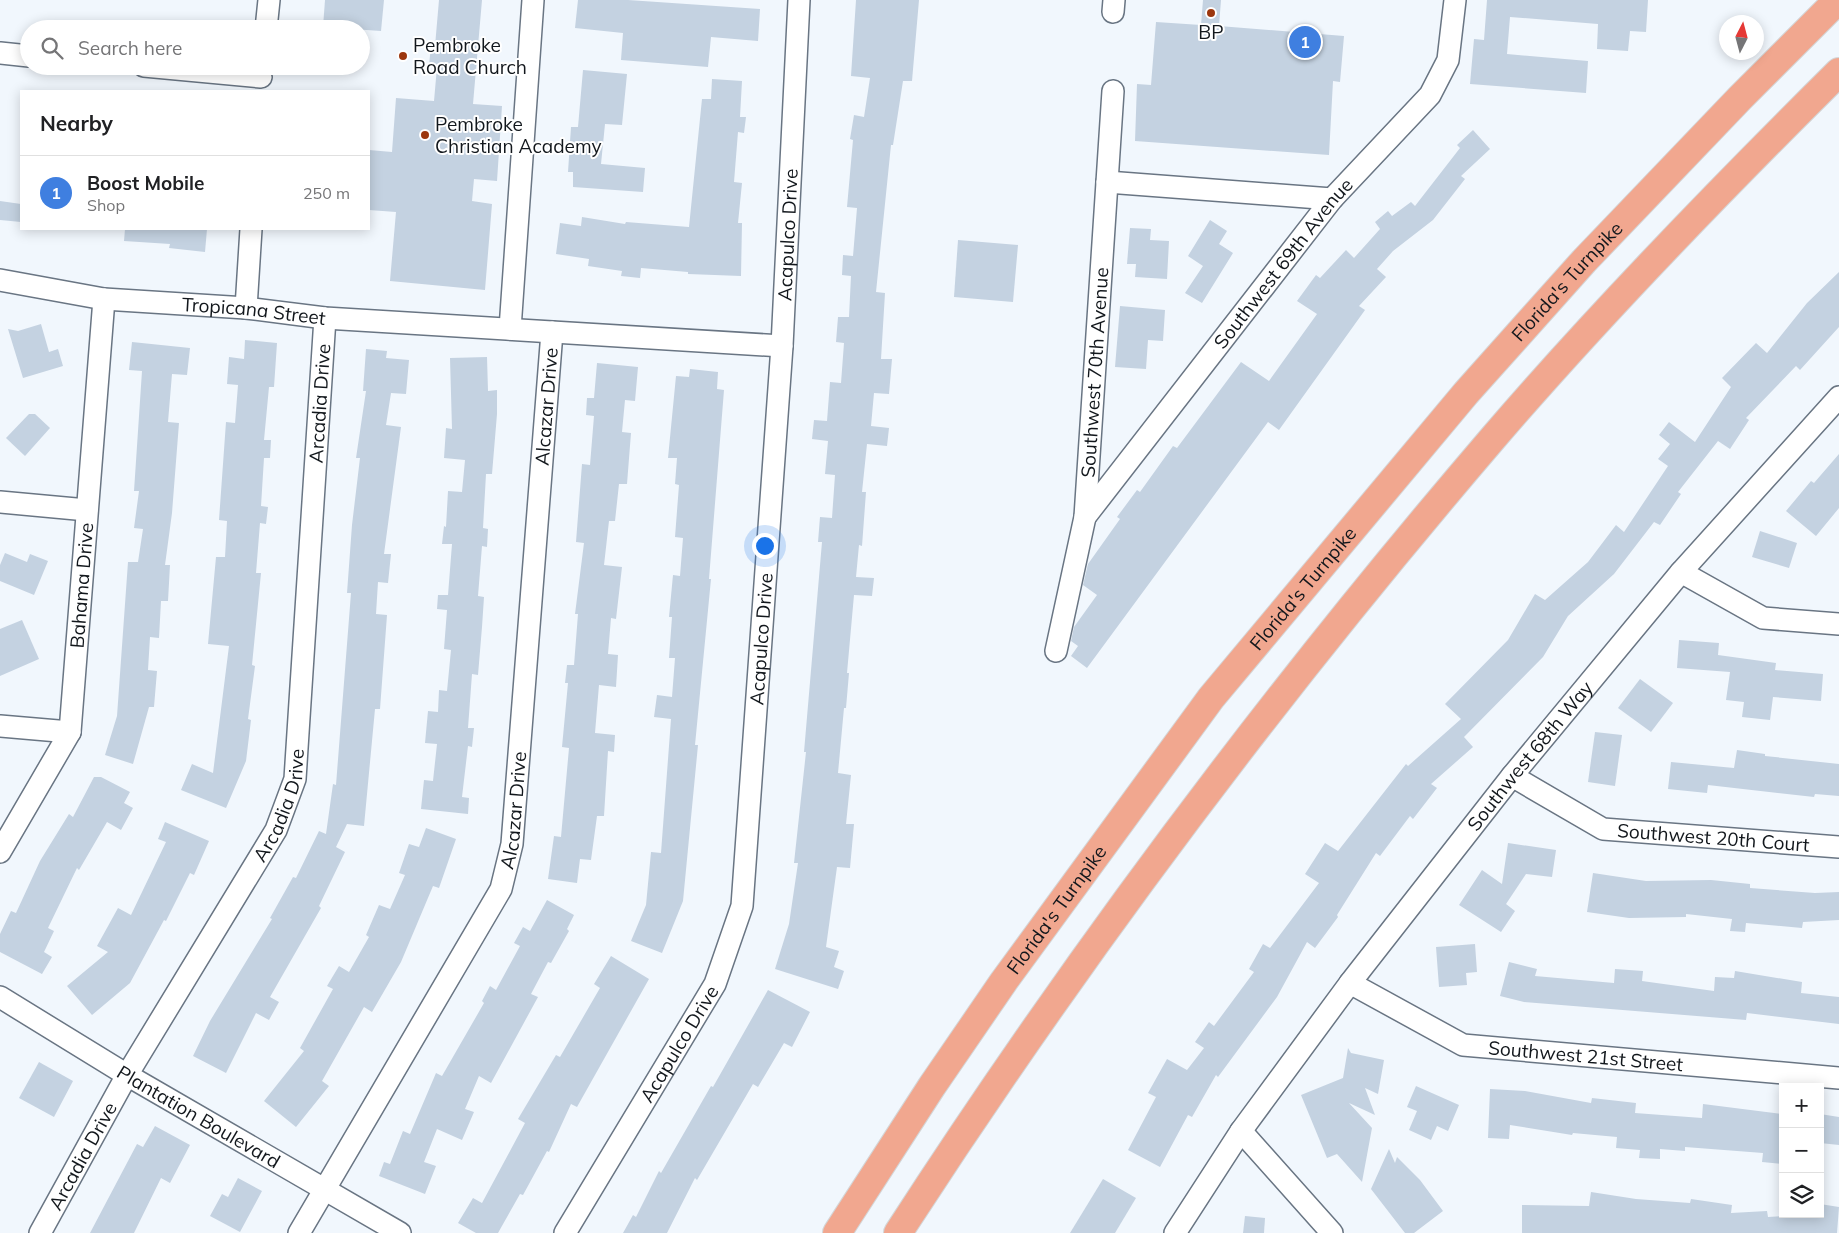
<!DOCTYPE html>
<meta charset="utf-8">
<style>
body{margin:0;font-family:Mulish,sans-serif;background:#f2f2f2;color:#202124}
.controls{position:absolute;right:15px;bottom:15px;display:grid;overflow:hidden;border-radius:0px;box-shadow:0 2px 12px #0003}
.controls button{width:45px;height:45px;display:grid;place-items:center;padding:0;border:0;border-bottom:1px solid #e0e0e0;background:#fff;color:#202124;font:25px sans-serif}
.compass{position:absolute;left:1719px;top:15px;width:45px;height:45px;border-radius:50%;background:#fff;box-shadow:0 2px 12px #0003;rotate:6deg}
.you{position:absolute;left:764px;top:545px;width:18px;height:18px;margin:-12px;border:4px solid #fff;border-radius:50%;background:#1a73e8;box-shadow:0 0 0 8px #1a73e833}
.badge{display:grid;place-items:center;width:32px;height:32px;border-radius:50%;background:#d93025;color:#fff;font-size:16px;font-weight:700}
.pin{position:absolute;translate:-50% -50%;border:2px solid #fff;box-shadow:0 1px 5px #0006}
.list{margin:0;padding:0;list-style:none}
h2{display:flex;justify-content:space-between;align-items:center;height:65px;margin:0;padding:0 20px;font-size:21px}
h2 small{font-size:16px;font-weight:400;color:#757577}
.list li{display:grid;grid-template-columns:32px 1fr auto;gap:15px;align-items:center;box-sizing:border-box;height:75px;padding:0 20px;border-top:1px solid #e0e0e0}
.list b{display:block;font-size:19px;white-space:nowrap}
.list p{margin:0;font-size:16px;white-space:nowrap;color:#757577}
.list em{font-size:16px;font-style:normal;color:#757577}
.icon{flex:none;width:28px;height:28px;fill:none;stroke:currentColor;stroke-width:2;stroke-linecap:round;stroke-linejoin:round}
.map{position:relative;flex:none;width:1839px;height:1233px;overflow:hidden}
.search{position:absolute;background:#fff;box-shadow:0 2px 12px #0003;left:20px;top:20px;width:350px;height:55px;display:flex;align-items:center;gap:12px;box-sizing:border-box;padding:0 18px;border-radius:28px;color:#757577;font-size:19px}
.panel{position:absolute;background:#fff;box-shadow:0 2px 12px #0003;left:20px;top:90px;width:350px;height:140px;border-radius:0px}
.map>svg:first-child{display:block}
.building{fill:#c4d2e1}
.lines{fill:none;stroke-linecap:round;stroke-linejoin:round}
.street-casing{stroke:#697583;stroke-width:24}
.highway-casing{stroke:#d4d5d6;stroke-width:30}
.street{stroke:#fff;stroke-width:21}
.highway{stroke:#f1a78f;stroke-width:28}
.poi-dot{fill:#9c360d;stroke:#fff;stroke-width:2}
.labels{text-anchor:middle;stroke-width:4;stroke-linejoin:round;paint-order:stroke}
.poi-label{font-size:19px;fill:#12171c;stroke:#fff;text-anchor:start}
.street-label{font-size:19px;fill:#12171c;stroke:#fff}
</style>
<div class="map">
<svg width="1839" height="1233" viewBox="0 0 1839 1233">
<rect width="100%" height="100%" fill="#f1f7fd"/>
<g class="building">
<polygon points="325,0 384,0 381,31 323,27"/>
<polygon points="439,0 482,0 473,104 502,106 497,181 474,179 472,201 492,204 485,290 390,281 396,212 369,210 369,150 392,152 396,98 434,101 437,67 429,66 431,45 435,46"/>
<polygon points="578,0 628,0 760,9 758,41 711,37 708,67 621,60 623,33 575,28"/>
<polygon points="856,0 919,0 912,81 903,81 893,145 891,145 876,292 885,293 881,359 892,359 889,394 874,393 871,426 889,428 887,446 867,444 862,492 866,492 862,546 859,545 856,577 874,578 872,596 854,595 847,673 849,673 846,708 844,708 838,773 851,775 846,824 854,824 850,868 837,867 826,947 839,951 834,967 844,971 838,989 775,969 789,924 798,863 794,863 806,752 804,752 822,542 818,542 820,517 832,518 835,475 825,474 828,441 812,439 814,420 827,421 830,382 841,383 844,343 836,342 838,317 849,317 851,276 842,275 843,255 853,256 857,208 847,207 853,140 850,139 854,115 864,117 870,78 851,76"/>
<polygon points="1203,0 1221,0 1219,26 1344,36 1340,82 1333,81 1329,155 1135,141 1137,84 1151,85 1156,22 1201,25"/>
<polygon points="1487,0 1648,0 1646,32 1630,31 1628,51 1597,49 1598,24 1510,17 1507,54 1588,61 1586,93 1470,84 1474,39 1484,40"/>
<polygon points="583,70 627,74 622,125 605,124 601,164 645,168 643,192 573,187 573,172 568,172 571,127 578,127"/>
<polygon points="712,79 742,81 740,117 746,117 744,133 738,132 734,182 742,183 738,223 742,223 741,276 688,274 688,272 641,268 640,278 621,276 622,271 588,266 589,259 556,254 560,223 581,226 582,217 625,224 626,222 689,227 702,99 711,99"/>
<polygon points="1473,130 1490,149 1461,176 1465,179 1433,220 1393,251 1377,269 1386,277 1359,306 1365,310 1279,430 1268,422 1087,668 1071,656 1078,646 1071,641 1074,627 1097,595 1083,585 1088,564 1120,519 1117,517 1137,490 1140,492 1173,446 1177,448 1241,362 1269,381 1317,314 1297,301 1316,275 1320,278 1346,250 1354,258 1380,229 1375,222 1388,211 1392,216 1411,202 1415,206 1460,148 1457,145"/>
<polygon points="0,201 21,204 21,222 0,220"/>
<polygon points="1210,220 1227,231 1219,244 1233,253 1202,303 1185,293 1203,266 1188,256"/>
<polygon points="1130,228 1151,229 1150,240 1169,241 1167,279 1135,277 1136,264 1127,264"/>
<polygon points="125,229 207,229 205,252 169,248 170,244 124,241"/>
<polygon points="958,240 1018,245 1013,302 954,297"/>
<polygon points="1839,272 1839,327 1800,370 1796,366 1746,418 1749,420 1730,449 1718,441 1678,492 1681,494 1660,525 1654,522 1614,574 1568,616 1543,657 1464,737 1473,747 1431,784 1437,788 1413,819 1410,816 1380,856 1376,853 1337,915 1338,917 1315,948 1307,942 1277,997 1218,1077 1216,1075 1192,1117 1188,1115 1160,1167 1128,1150 1156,1097 1148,1093 1167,1059 1187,1070 1204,1048 1195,1042 1209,1022 1214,1026 1254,972 1249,969 1263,944 1270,948 1319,883 1305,874 1325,843 1338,851 1406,764 1408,766 1461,719 1445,704 1508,640 1535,594 1545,600 1588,562 1616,525 1624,532 1668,466 1658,459 1670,444 1659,435 1669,422 1695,442 1731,387 1722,378 1756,343 1767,353 1807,303"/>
<polygon points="1120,306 1165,310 1163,341 1148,340 1146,369 1115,367"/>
<polygon points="41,324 49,352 58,349 63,366 23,378 8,329 18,331"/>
<polygon points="245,340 277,343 274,387 269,387 264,440 271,440 270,458 264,458 261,506 268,507 266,524 260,523 256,573 261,573 252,665 255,666 248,719 251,720 246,761 226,808 181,790 192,764 213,773 229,646 208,644 216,557 225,557 227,521 219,520 226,422 235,423 238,385 227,384 229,357 244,359"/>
<polygon points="132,342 190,348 187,375 172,374 168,422 179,423 172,513 165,565 170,565 168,601 161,601 159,638 150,637 148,670 157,671 154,707 149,707 133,764 105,755 117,716 128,562 138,562 143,529 134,528 139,491 134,491 142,371 129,370"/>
<polygon points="366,349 387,351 386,358 409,360 406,394 391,393 386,425 401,427 384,554 391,554 388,583 378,582 376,614 387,615 380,709 375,709 364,826 347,824 336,847 345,852 319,906 321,908 270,997 279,1002 269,1020 256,1013 226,1073 193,1056 210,1021 272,919 270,918 293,877 296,878 319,831 326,834 333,784 336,785 351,593 347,593 352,525 360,458 356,458 366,391 363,391"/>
<polygon points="487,357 488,391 497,390 497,414 492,474 486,474 483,528 488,529 487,547 482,546 478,596 484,597 482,627 478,675 472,674 468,728 474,728 472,747 468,746 462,797 469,798 468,814 421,809 424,780 433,781 437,744 425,743 428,711 438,712 439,690 447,691 451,650 444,649 447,610 437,609 438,595 448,595 452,544 442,544 444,526 446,527 448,491 462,492 465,460 444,458 446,428 452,429 450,358"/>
<polygon points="597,363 638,367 635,401 625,400 622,432 631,433 627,484 619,484 615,521 609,521 604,565 622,567 616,619 611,618 608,654 618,655 616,687 599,685 595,733 615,735 614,752 608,751 604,816 597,816 591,860 580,859 577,883 548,879 554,836 561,837 569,748 562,747 568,683 565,683 567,665 574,665 578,614 575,614 584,543 576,542 582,464 590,465 594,416 586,415 587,398 594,398"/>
<polygon points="690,369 718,372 717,389 724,390 709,579 711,579 695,745 698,745 683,901 662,953 631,941 646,905 651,852 661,853 671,719 654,717 657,695 672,697 675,658 669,658 672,617 669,617 673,575 680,576 683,538 675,537 679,485 675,484 677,458 668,458 676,376 689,377"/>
<polygon points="29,414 35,414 50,428 25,456 6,438"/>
<polygon points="1839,454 1839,508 1816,536 1786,511 1811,481 1814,483"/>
<polygon points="1760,531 1797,543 1789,568 1752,557"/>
<polygon points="5,553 27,562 30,554 48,561 34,595 0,581 0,565"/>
<polygon points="22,620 39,659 0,676 0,629"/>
<polygon points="1679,640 1719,643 1718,655 1776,663 1775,670 1823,674 1821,701 1773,697 1770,720 1742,717 1744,702 1726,700 1730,672 1677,668"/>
<polygon points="1640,679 1673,703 1651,732 1618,708"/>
<polygon points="1595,732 1622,735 1615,786 1588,782"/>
<polygon points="1737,750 1765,754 1765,756 1839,764 1839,796 1815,794 1814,797 1708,785 1707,793 1668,789 1671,762 1734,768"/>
<polygon points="94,777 101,777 130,792 124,803 133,808 121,830 107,822 79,870 77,868 48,928 54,931 44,952 52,957 42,974 0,952 0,934 11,911 16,913 40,861 69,814 73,817"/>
<polygon points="165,822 209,841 194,875 190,873 166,921 164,920 130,983 92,1015 67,986 108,952 97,946 118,908 131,915 166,842 158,839"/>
<polygon points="426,828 456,839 439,888 433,886 401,962 372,1012 364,1007 322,1081 329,1086 296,1127 264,1101 304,1051 300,1048 333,989 327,986 339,966 349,972 369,937 366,935 379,905 390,909 405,875 399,873 409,844 419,847"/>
<polygon points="1508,843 1556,850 1552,877 1526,874 1506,904 1515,911 1501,932 1459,905 1482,870 1502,884"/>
<polygon points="1593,873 1646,881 1711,880 1750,884 1750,888 1815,893 1839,892 1839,920 1803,922 1802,928 1746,923 1745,932 1730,931 1732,919 1686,914 1686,917 1629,918 1587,912"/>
<polygon points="547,900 574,915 567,929 569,931 551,963 548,962 531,994 538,997 491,1083 479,1076 465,1109 474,1112 462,1140 437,1129 424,1162 436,1166 425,1194 379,1176 384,1162 390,1164 403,1131 410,1134 436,1073 442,1076 484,1003 482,1001 490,986 496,990 520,946 514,943 523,927 530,931"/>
<polygon points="1475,944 1477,972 1466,973 1467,985 1439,987 1436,947"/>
<polygon points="611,956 649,979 577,1107 571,1104 549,1152 547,1151 523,1195 520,1194 498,1233 476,1233 458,1223 473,1198 482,1203 525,1123 518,1119 556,1055 560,1057 600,988 594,984"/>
<polygon points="1509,962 1537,969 1535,976 1614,983 1615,969 1643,971 1642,981 1714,991 1715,977 1734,978 1735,971 1802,982 1801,993 1839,997 1839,1024 1747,1013 1746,1020 1524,1002 1500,996"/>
<polygon points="768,990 810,1012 792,1047 784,1043 758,1087 753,1084 697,1180 695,1178 667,1233 623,1233 633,1215 636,1217 659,1171 661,1173 711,1086 713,1087"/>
<polygon points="1348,1048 1351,1053 1384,1060 1378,1094 1365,1088 1375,1115 1349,1103 1372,1128 1362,1182 1337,1154 1327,1158 1301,1095 1343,1078"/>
<polygon points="39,1062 73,1081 54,1117 19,1098"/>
<polygon points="1416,1086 1459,1105 1448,1131 1437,1126 1431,1140 1409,1130 1417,1111 1407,1107"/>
<polygon points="1490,1089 1525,1091 1591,1103 1592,1098 1636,1103 1635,1113 1702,1118 1703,1104 1783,1114 1783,1164 1762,1162 1763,1153 1685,1147 1685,1151 1660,1149 1660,1159 1639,1158 1640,1150 1616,1148 1617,1137 1573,1133 1572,1135 1510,1125 1509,1139 1488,1138"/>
<polygon points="1820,1114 1839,1117 1839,1145 1820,1143"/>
<polygon points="155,1126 190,1145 170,1183 161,1178 134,1233 90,1233 137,1144 143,1147"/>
<polygon points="1389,1149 1395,1163 1397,1157 1420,1180 1443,1211 1414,1233 1405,1233 1371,1189"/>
<polygon points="238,1178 262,1191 240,1232 210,1216 222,1194 228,1197"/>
<polygon points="1103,1179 1136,1198 1115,1233 1070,1233"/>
<polygon points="1591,1192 1636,1199 1690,1203 1691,1199 1732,1205 1731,1213 1767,1211 1768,1217 1820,1214 1820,1204 1839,1207 1837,1233 1522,1233 1522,1205 1589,1206"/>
<polygon points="1245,1216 1265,1218 1264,1233 1243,1233"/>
</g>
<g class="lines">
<defs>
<g id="street">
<polyline points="1113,12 1114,0"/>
<polyline points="266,29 269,0"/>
<polyline points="0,53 29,56"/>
<polyline points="144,66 261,77"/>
<polyline points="1107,182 1332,199"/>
<path id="s1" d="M0,280L104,299L246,308L325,318L782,346"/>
<polyline points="246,308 251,229"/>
<polyline points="510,329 533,0"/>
<polyline points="0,502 87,510"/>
<path id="s2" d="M1085,517L1332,199L1430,95L1448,60L1455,0"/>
<polyline points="1681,572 1763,618 1839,624"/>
<path id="s3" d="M1056,651L1085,517L1113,91"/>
<polyline points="0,726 70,732"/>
<path id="s4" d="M1512,776L1603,829L1839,847"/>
<path id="s5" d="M0,852L70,732L104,299"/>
<path id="s6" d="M1350,983L1463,1045L1839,1078"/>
<path id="s7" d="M0,997L127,1075L400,1233"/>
<polyline points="1241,1131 1332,1233"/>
<path id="s8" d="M40,1233L127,1075L276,830L295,779L325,318"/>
<path id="s9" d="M299,1233L501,889L512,844L552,332"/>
<path id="s10" d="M565,1233L715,984L742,906L782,346L799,0"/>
<path id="s11" d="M1175,1233L1241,1131L1350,983L1512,776L1681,572L1839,397"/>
</g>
<g id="highway">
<path id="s12" d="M837,1233L932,1086L1004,981L1211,698L1466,393L1584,261L1740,98L1838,0"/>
<path d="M898,1233C1078,955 1277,690 1493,438C1602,311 1720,190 1839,72"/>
</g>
</defs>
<use href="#street" class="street-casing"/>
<use href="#highway" class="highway-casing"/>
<use href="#street" class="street"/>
<use href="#highway" class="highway"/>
</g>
<g class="poi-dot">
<circle cx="1211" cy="13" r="5"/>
<circle cx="403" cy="56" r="5"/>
<circle cx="425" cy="135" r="5"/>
</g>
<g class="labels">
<g class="poi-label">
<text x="1211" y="39" text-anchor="middle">BP</text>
<text x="413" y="52">Pembroke<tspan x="413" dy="22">Road Church</tspan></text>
<text x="435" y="131">Pembroke<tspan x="435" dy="22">Christian Academy</tspan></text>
</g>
<g class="street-label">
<text dy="7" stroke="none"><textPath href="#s10" startOffset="1046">Acapulco Drive</textPath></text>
<text dy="7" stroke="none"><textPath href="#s2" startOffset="322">Southwest 69th Avenue</textPath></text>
<text dy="7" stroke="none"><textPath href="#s12" startOffset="1201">Florida's Turnpike</textPath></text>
<text dy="7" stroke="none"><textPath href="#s1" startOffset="256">Tropicana Street</textPath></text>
<text dy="7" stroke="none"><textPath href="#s3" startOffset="282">Southwest 70th Avenue</textPath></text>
<text dy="7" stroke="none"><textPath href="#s8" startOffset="898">Arcadia Drive</textPath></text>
<text dy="7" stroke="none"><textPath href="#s9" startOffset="884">Alcazar Drive</textPath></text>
<text dy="7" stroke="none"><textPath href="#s5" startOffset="286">Bahama Drive</textPath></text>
<text dy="7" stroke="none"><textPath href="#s12" startOffset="796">Florida's Turnpike</textPath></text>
<text dy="7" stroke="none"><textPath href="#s10" startOffset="641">Acapulco Drive</textPath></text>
<text dy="7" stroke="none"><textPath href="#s11" startOffset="595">Southwest 68th Way</textPath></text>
<text dy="7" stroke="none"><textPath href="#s8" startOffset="492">Arcadia Drive</textPath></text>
<text dy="7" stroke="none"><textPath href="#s9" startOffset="479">Alcazar Drive</textPath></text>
<text dy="7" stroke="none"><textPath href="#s4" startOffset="216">Southwest 20th Court</textPath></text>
<text dy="7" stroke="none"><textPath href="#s12" startOffset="391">Florida's Turnpike</textPath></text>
<text dy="7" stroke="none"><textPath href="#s10" startOffset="221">Acapulco Drive</textPath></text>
<text dy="7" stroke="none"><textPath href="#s6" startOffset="252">Southwest 21st Street</textPath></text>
<text dy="7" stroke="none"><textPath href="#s7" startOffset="232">Plantation Boulevard</textPath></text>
<text dy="7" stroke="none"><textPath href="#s8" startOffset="88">Arcadia Drive</textPath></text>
</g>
</g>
</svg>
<div class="controls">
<button>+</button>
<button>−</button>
<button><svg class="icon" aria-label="layers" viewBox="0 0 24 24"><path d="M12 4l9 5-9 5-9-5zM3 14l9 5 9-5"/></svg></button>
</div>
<svg class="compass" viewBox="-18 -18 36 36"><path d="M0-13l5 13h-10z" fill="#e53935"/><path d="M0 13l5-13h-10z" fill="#757577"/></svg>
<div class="you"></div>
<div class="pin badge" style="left:1305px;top:42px;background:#3f7fe0">1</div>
<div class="search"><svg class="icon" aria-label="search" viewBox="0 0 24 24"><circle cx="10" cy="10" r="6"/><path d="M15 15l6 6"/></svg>Search here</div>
<section class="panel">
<h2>Nearby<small></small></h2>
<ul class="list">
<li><span class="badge" style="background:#3f7fe0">1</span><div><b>Boost Mobile</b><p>Shop</p></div><em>250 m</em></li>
</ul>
</section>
</div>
